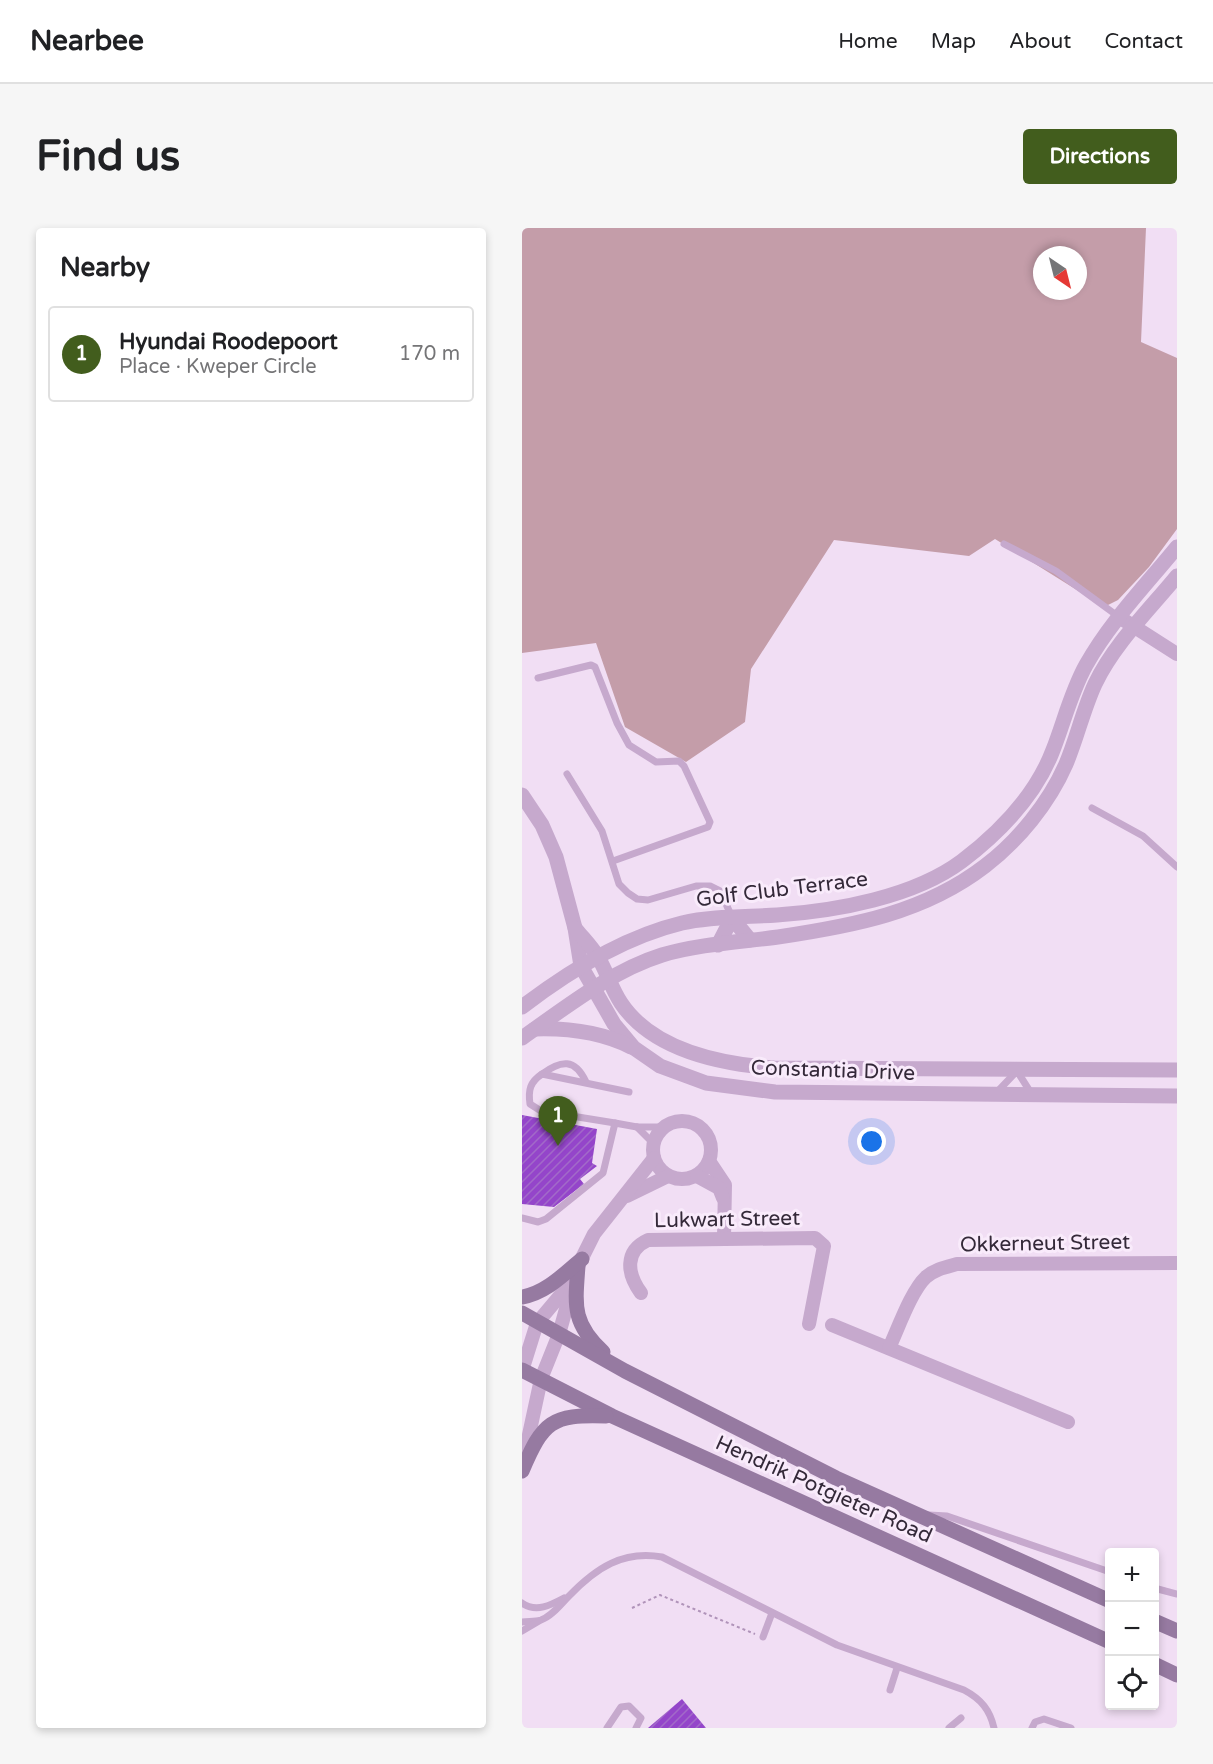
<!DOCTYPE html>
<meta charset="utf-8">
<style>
body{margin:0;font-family:"Varela Round",sans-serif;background:#f6f6f6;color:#202124}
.controls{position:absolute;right:18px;bottom:18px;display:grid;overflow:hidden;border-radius:6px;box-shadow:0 3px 9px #0003}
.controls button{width:54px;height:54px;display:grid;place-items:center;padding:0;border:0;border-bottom:2px solid #e0e0e0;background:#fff;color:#202124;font:30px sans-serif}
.compass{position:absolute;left:511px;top:18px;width:54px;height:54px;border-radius:50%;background:#fff;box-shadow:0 3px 9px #0003;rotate:145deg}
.you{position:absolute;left:350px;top:914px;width:21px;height:21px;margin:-15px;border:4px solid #fff;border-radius:50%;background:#1a73e8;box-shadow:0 0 0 9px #1a73e833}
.badge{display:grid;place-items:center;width:39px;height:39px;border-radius:50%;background:#425d1d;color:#fff;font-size:20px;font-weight:700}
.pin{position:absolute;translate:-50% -50px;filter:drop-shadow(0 2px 3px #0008)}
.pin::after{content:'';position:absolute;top:32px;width:21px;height:18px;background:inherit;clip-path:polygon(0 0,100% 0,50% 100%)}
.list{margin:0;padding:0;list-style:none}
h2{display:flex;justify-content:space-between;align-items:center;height:78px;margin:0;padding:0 24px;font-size:26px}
h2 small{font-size:20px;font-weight:400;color:#757577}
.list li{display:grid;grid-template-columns:39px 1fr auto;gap:18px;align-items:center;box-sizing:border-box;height:96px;margin:0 12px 12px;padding:0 12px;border:2px solid #e0e0e0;border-radius:6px}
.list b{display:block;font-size:22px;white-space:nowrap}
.list p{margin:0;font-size:20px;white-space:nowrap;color:#757577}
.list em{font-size:20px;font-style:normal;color:#757577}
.icon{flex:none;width:33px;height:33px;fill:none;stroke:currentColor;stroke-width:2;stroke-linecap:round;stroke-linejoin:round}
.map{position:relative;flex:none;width:655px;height:1500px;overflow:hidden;border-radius:6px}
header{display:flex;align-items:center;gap:36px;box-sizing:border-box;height:84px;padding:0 30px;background:#fff;border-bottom:2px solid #e0e0e0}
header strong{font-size:28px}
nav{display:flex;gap:33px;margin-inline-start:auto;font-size:21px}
.intro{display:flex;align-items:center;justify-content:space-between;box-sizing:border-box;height:144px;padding:0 36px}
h1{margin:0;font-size:42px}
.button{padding:15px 27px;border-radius:6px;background:#425d1d;color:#fff;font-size:21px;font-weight:700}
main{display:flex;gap:36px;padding:0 36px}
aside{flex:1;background:#fff;border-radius:6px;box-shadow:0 3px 9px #0003}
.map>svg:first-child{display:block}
.park{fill:#c49da9;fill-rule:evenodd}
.building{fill:url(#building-hatch)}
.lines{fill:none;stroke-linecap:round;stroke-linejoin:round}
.path{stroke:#b093b9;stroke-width:2;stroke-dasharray:3 3;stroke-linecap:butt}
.service{stroke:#c6a9cd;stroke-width:7}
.minor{stroke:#c6a9cd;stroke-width:14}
.tertiary{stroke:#c6a9cd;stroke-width:15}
.secondary{stroke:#967aa1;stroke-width:15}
.labels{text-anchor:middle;stroke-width:6;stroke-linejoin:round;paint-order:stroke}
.street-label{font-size:21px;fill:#342939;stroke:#f9ebfb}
</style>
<header>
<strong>Nearbee</strong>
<nav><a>Home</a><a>Map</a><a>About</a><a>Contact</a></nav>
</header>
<div class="intro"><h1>Find us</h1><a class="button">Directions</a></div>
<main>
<aside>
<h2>Nearby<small></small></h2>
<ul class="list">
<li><span class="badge">1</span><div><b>Hyundai Roodepoort</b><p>Place · Kweper Circle</p></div><em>170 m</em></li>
</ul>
</aside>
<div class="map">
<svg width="655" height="1500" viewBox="0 0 655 1500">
<defs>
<pattern id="building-hatch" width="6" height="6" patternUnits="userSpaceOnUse" patternTransform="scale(1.5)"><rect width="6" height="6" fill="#9445ca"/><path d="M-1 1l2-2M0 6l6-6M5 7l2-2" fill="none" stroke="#a26ac8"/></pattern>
</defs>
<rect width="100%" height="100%" fill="#f1def4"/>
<path class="park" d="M0,0H624L619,114L655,130V301L627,339L596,372L582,379L473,311L447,328L312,312L229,441L223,494L164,534L103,499L74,415L0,425ZM520,27H556V63H520Z"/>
<g class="building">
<polygon points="0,887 75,901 70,935 75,938 58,951 62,956 32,979 0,976"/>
<polygon points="160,1471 184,1500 126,1500"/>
</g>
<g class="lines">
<polyline class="path" points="110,1380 138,1367 233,1406"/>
<g class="service">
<polyline points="482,316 534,343 597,389"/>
<polyline points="16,450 69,437 73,439 95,495 107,517 134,534 157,533 162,538 188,594 186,599 91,633"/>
<polyline points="45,546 80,603 97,656 106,665 115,671 126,672 174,658 188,658 198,663 210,689"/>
<polyline points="570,580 621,608 655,639"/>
<path d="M20,846C39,832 53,830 64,854"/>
<polyline points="475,864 495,843 509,865"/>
<path d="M93,895L19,883L8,876C6,862 8,854 20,846L107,864"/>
<polyline points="115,899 131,915"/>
<polyline points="0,990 16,994 24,991 81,945 93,895 115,899 142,899"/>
<polyline points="407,1287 425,1288 588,1344"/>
<polyline points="632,1360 655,1366"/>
<path d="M0,1375C14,1385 29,1377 42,1370"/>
<path d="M0,1394C6,1393 13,1394 19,1392C30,1388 39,1376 47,1368C74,1340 101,1322 140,1329L315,1417L442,1462C459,1471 468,1482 472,1500"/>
<polyline points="0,1403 17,1393"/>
<polyline points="241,1409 250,1385"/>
<polyline points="368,1462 375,1440"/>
<polyline points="85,1500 99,1479 107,1478 119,1490 114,1500"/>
<polyline points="427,1500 439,1490"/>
<polyline points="510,1500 513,1494 522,1491 549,1500"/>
</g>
<g class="minor">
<polyline points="597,389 655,426"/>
<circle cx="160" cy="922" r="29"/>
<polyline points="187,933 203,957 202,1010"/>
<polyline points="175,948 197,960 201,970"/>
<polyline points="105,968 146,948"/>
<path d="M119,1065C105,1046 102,1023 126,1012L293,1010L302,1018L287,1096"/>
<polyline points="310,1097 546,1194"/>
<path d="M367,1120C376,1101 389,1063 404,1049C413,1041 424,1039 435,1036L655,1035"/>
<polyline points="0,1143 15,1095 47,1057"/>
<polyline points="2,1230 19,1151 37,1106 56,1038 72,1006 132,930"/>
</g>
<g class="tertiary">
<polyline points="0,567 20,597 34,629 53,700 59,738 92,796 112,820 138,838 184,855 253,864 655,868"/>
<path d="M53,700C60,709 70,719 76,729C85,744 89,760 99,775C131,823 199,836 252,840L655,842"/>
<polyline points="196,717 210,690 228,712"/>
<path d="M0,779C47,743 102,709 160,695C190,688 224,689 255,687C314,683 392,669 440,633C478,604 514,567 531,522C542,494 549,464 564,437C588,394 624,357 655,319"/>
<path d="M13,801C46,800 79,804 109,819"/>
<path d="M0,810C43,780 89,743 140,727C177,716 218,714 256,709C330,698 402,685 463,638C496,613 527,575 544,536C555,510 561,482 573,456C592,416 628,381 655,348"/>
</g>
<g class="secondary">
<path d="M56,1038C53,1078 50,1095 81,1124"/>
<path d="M0,1069C24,1065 42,1046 60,1031"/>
<polyline points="0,1085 103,1143 314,1250 588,1373"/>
<polyline points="0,1142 90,1188 588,1414"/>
<path d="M0,1243C21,1194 29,1186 84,1188"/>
<polyline points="632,1393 655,1403"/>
<polyline points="632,1436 655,1447"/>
</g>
</g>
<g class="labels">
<g class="street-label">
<text transform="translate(260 661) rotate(-7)" y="7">Golf Club Terrace</text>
<text transform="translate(311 842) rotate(2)" y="7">Constantia Drive</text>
<text transform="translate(205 991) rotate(-1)" y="7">Lukwart Street</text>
<text transform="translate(523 1015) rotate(-1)" y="7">Okkerneut Street</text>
<text transform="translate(302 1261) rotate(24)" y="7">Hendrik Potgieter Road</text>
</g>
</g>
</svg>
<div class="controls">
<button>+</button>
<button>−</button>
<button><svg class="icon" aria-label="locate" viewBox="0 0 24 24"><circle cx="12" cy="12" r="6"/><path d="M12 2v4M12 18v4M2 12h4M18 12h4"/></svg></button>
</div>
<svg class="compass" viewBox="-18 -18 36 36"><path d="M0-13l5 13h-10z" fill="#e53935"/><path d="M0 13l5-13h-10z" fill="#757577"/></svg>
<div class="you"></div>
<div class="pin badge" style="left:36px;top:918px">1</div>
</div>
</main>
